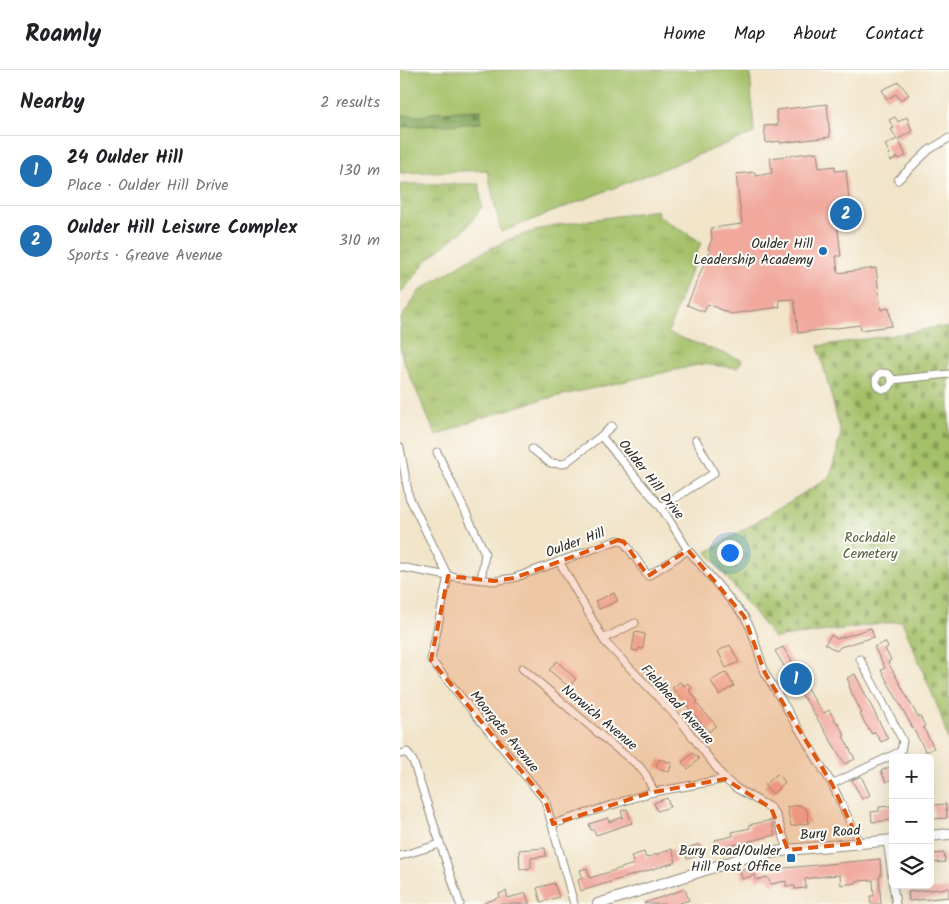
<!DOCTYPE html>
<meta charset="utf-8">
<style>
body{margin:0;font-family:Kalam,sans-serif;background:#f2f2f2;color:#202124}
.controls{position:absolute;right:15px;bottom:15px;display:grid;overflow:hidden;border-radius:8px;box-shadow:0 5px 20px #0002}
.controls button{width:45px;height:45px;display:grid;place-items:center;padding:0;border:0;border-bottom:1px solid #e0e0e0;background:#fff;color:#202124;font:25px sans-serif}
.you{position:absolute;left:329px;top:482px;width:18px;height:18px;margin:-12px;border:4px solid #fff;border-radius:50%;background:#1a73e8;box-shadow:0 0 0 8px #1a73e833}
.badge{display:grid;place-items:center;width:32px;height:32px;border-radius:50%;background:#1f6fb2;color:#fff;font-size:16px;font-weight:700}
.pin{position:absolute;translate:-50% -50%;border:2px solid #fff;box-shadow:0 1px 5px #0006}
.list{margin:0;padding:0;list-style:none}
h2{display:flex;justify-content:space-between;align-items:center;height:65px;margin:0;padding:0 20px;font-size:21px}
h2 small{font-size:16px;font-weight:400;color:#757577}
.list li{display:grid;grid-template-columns:32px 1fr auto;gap:15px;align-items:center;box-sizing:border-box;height:70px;padding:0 20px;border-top:1px solid #e0e0e0}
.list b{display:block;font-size:19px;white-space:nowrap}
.list p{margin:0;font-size:16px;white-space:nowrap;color:#757577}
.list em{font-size:16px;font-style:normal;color:#757577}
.icon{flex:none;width:28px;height:28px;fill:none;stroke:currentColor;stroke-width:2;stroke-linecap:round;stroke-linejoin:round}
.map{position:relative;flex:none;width:549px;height:834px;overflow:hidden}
header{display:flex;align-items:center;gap:30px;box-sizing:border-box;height:70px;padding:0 25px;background:#fff;border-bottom:1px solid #e0e0e0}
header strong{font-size:24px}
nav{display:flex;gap:28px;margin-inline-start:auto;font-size:18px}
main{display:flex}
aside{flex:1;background:#fff}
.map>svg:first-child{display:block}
.grass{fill:#a4c067;stroke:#687649}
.forest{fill:url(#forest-firs);stroke:#576844}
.cemetery{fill:url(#cemetery-stones);stroke:#687649}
.park{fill:url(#park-tufts);stroke:#687649}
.building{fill:#f1a89d}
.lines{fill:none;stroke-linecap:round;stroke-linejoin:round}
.street-casing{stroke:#8e887a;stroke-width:9}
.secondary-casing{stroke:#8e887a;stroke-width:12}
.street{stroke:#fff;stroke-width:7}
.secondary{stroke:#fff;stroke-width:10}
.marked{fill:#df570e;fill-opacity:0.2;stroke:#df570e;stroke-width:4;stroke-dasharray:10 6;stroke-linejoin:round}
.poi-dot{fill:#1f6fb2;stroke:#fdfcf7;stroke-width:2}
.labels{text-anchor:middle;stroke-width:4;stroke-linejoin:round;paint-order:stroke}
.poi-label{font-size:14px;fill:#2b2b2b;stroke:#fdfcf7;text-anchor:end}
.street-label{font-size:14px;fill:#2b2b2b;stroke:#fdfcf7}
.park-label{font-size:14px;fill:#555f40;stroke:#fdfcf7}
</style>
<header>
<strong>Roamly</strong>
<nav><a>Home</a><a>Map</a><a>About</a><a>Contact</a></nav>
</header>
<main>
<aside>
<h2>Nearby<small>2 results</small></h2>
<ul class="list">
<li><span class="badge">1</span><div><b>24 Oulder Hill</b><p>Place · Oulder Hill Drive</p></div><em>130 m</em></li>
<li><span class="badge">2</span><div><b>Oulder Hill Leisure Complex</b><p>Sports · Greave Avenue</p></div><em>310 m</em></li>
</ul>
</aside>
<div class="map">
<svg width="549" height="834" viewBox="0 0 549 834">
<defs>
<pattern id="forest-firs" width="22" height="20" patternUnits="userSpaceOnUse" patternTransform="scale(1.25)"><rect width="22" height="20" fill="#83a65c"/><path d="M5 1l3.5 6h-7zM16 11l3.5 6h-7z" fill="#6b874c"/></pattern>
<pattern id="cemetery-stones" width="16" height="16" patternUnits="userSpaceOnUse" patternTransform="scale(1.25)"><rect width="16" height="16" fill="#a4c067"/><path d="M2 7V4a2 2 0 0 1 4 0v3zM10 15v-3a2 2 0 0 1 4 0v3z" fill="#869c55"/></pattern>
<pattern id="park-tufts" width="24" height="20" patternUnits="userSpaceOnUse" patternTransform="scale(1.25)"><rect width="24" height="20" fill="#a4c067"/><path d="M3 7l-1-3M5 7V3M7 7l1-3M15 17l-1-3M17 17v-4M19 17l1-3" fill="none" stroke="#869c55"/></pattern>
</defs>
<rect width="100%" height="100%" fill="#fdfcf7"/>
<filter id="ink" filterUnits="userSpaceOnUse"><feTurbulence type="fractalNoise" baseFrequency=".02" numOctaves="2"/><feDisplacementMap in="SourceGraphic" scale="10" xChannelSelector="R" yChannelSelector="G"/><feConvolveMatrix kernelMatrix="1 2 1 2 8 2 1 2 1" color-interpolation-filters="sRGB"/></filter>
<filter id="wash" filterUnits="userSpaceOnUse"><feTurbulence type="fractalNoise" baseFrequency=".0096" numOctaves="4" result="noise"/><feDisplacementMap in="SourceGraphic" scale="20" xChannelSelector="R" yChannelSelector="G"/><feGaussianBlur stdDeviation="1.12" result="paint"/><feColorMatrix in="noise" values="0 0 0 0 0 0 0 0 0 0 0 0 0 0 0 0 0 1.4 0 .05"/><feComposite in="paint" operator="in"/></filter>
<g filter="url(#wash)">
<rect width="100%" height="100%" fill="#f1e4c9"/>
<polygon class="grass" points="0,0 350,0 354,63 101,162 87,100 0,103"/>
<polygon class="forest" points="81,40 81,53 0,57 0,45 22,46 36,42"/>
<polygon class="cemetery" points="536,257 549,258 549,673 539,640 502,551 374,568 307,482 430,407 441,363 418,276 513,262"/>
<g class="park">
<polygon points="0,114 79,114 82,137 66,158 28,189 0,224"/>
<polygon points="257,140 258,146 301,172 268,263 342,290 337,298 302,294 132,332 72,351 36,366 3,290 0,276 0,250 20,220 75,186 110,169 150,156"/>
</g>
<g id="blocks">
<g class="building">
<polygon points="499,12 509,25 500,30 496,24 487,29 482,20"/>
<polygon points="427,34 430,67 380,73 380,71 366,73 364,56 378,55 376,40"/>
<polygon points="495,47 498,52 507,47 512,61 498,69 506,86 500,89 498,87 491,91 488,86 490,84 485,75 497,69 491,59 494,58 489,50"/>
<polygon points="417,82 419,98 435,96 435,101 446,100 449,130 439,131 440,145 436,145 441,186 436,186 438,203 476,198 481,240 489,238 492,256 461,260 460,255 398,263 394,229 379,230 380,237 331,244 308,234 304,242 287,235 310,180 308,179 312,169 311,158 342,154 336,104 355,102 355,106 372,103 370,88"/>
<polygon points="214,523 218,531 199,539 195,531"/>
<polygon points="471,558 474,567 440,577 437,581 425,574 431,565 437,569"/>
<polygon points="235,562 245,564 243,579 239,578 238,581 232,580"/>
<polygon points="485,572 488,577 485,579 491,590 488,592 518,647 520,646 525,656 523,657 534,678 526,682 481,600 485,598 474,577"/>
<polygon points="330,575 339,592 326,598 318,581"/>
<polygon points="383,577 393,593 391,594 419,637 424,643 429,640 436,652 437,652 445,665 443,666 455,689 445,694 409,635 388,605 389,604 375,581"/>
<polygon points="157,591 176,609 169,617 149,600"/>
<polygon points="326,602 334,616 319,625 311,611"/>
<polygon points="455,604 488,669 481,672 475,662 472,664 465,653 460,644 462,643 452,624 449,616 450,615 447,608"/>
<polygon points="280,612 284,616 288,613 292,618 289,620 298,631 296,633 316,655 309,662 272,618"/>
<polygon points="293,683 299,689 288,699 282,692"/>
<polygon points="259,689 272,693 269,702 256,697"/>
<polygon points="493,695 493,709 486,712 481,701"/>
<polygon points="377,704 385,712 373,724 364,716"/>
<polygon points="461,706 470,725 462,729 452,710"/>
<polygon points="267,728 270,737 257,741 254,733"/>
<polygon points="546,734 547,748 534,749 533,735"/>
<polygon points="400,735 407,740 409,753 391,756 387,737"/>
<polygon points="492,736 493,750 472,752 471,742 479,741 479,737"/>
<polygon points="227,739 232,753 196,765 194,760 191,760 189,754 208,748 209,752 223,747 221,741"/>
<polygon points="371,750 375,765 317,779 315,770 333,766 332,762 350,758 349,755"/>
<polygon points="299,774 303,784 287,789 284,779"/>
<polygon points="145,778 146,786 131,788 131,798 120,799 119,780"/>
<polygon points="272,779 276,792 181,821 178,810 183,808 180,800 187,798 190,808 234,794 231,786 244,782 246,788"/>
<polygon points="544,783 545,792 530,793 530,784"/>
<polygon points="480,789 481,806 479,807 481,834 471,834 470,826 474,826 473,810 456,811 456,813 441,815 440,805 425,806 405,809 406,818 395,819 395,816 386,816 386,811 371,814 367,807 356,810 355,805 342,809 340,800 360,794 362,802 385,798"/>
<polygon points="154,813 159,827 141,832 137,818"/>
<polygon points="549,818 549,827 509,831 508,822"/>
<polygon points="285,819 289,830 277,834 244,834 244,833"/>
<polygon points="106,821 108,828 126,823 129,834 82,834 97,828 100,826 99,824"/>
</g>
</g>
</g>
<g filter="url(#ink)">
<use href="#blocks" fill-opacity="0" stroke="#8e887a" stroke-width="1"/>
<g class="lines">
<defs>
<g id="street">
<polyline points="498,110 529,80 549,68"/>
<circle cx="484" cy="311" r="8"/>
<polyline points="492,310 549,304"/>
<polyline points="201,366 212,356"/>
<polyline points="0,377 9,427 48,506"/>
<polyline points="132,379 150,393 164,394 201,366 261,437 288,480 344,546 351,559 365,603 432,714 460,773"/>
<polyline points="37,382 85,483 81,510"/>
<polyline points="261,437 314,403 296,370"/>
<polyline points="159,491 205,572 279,649 325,709 336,718 371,738 377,747 388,780"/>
<polyline points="0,497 48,506 94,511 114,508 218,470 224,472 248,506 288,480"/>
<polyline points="48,506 31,590 145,730 174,834"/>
<polyline points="203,569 235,553"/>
<polyline points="122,598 211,674 239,696 246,705 254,722"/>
<polyline points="0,684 7,682 13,691 60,834"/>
<polyline points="432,714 501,681 503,671 460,589"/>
<polyline points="153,754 249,723 325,709"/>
<polyline points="487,770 493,813"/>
<polyline points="0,786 40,774"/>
<polyline points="493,815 496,834"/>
</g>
<g id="secondary">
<polyline points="530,766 549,764"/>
<polyline points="198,834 346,787 388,780 493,770"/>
</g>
</defs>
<use href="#street" class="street-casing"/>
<use href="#secondary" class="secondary-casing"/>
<use href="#street" class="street"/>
<use href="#secondary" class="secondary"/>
</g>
</g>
<path class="marked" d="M218,470L224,472L248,506L288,480L344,546L365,603L432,714L460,773L388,780L371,738L325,709L249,723L153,754L145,730L31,590L48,506L94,511L114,508Z"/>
<g class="poi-dot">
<circle cx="423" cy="181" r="5"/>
<rect x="386" y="783" width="10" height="10" rx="2.5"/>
</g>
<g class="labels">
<g class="poi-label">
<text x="413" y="178">Oulder Hill<tspan x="413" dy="16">Leadership Academy</tspan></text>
<text x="381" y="785">Bury Road/Oulder<tspan x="381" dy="16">Hill Post Office</tspan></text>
</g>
<g class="street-label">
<text transform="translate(252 409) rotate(52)" y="5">Oulder Hill Drive</text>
<text transform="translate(175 472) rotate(-20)" y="5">Oulder Hill</text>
<text transform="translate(278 634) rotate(48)" y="5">Fieldhead Avenue</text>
<text transform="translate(200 647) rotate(40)" y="5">Norwich Avenue</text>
<text transform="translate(105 661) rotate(51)" y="5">Moorgate Avenue</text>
<text transform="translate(430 762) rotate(-5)" y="5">Bury Road</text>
</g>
<g class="park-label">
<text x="470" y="472">Rochdale<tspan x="470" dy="16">Cemetery</tspan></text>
</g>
</g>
</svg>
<div class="controls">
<button>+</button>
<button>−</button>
<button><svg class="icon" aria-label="layers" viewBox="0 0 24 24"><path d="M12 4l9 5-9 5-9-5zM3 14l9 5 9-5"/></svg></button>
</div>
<div class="you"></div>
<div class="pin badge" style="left:396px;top:609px">1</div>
<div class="pin badge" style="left:446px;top:144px">2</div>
</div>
</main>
